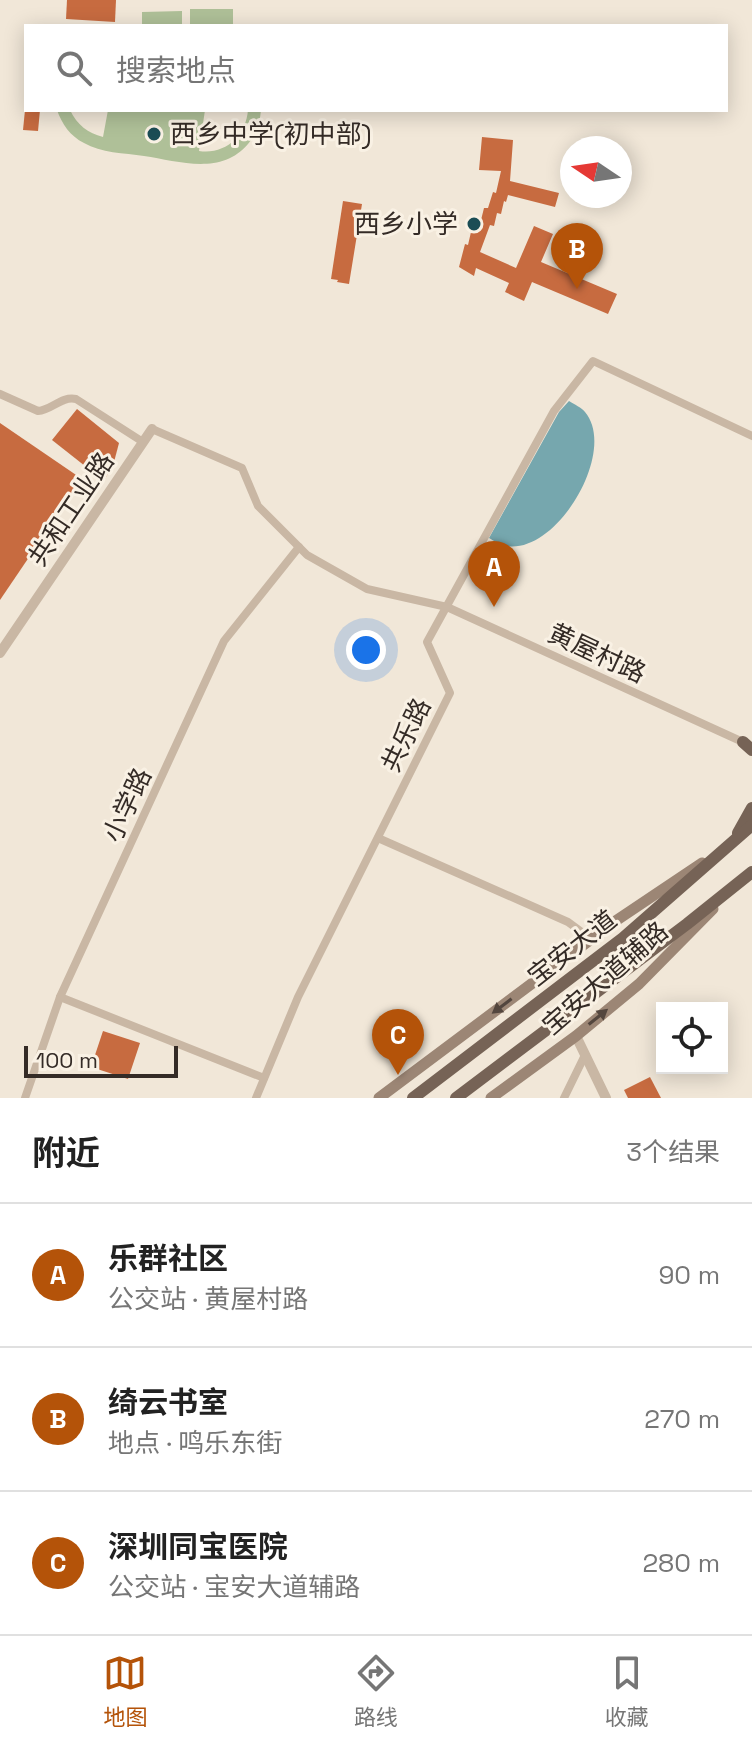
<!DOCTYPE html>
<html lang="zh">
<meta charset="utf-8">
<style>
body{margin:0;font-family:"Space Grotesk","Noto Sans SC",sans-serif;background:#f2f2f2;color:#222}
.controls{position:absolute;right:24px;bottom:24px;display:grid;overflow:hidden;border-radius:0px;box-shadow:0 4px 20px #0003}
.controls button{width:72px;height:72px;display:grid;place-items:center;padding:0;border:0;border-bottom:2px solid #e0e0e0;background:#fff;color:#222;font:40px sans-serif}
.compass{position:absolute;left:560px;top:136px;width:72px;height:72px;border-radius:50%;background:#fff;box-shadow:0 4px 20px #0003;rotate:283deg}
.scale{position:absolute;left:24px;bottom:20px;width:154px;box-sizing:border-box;padding-left:8px;border:4px solid #342b26;border-top:0;font-size:22px;line-height:28px;white-space:nowrap;color:#342b26;-webkit-text-stroke:6px #f9f1e4;paint-order:stroke}
.you{position:absolute;left:366px;top:650px;width:28px;height:28px;margin:-20px;border:6px solid #fff;border-radius:50%;background:#1a73e8;box-shadow:0 0 0 12px #1a73e833}
.badge{display:grid;place-items:center;width:52px;height:52px;border-radius:50%;background:#b45309;color:#fff;font-size:26px;font-weight:700}
.pin{position:absolute;translate:-50% -66px;filter:drop-shadow(0 2px 4px #0008)}
.pin::after{content:'';position:absolute;top:42px;width:28px;height:24px;background:inherit;clip-path:polygon(0 0,100% 0,50% 100%)}
.list{margin:0;padding:0;list-style:none}
h2{display:flex;justify-content:space-between;align-items:center;height:104px;margin:0;padding:0 32px;font-size:34px}
h2 small{font-size:26px;font-weight:400;color:#767676}
.list li{display:grid;grid-template-columns:52px 1fr auto;gap:24px;align-items:center;box-sizing:border-box;height:144px;padding:0 32px;border-top:2px solid #e0e0e0}
.list b{display:block;font-size:30px;white-space:nowrap}
.list p{margin:0;font-size:26px;white-space:nowrap;color:#767676}
.list em{font-size:26px;font-style:normal;color:#767676}
.icon{flex:none;width:44px;height:44px;fill:none;stroke:currentColor;stroke-width:2;stroke-linecap:round;stroke-linejoin:round}
.map{position:relative;flex:none;width:752px;height:1098px;overflow:hidden}
.search{position:absolute;background:#fff;box-shadow:0 4px 20px #0003;left:24px;right:24px;top:24px;height:88px;display:flex;align-items:center;gap:20px;box-sizing:border-box;padding:0 28px;border-radius:0px;color:#767676;font-size:30px}
.sheet{height:536px;background:#fff}
nav{display:flex;justify-content:space-around;align-items:center;box-sizing:border-box;height:112px;border-top:2px solid #e0e0e0;background:#fff;font-size:22px;color:#767676}
nav a{display:grid;justify-items:center;gap:4px}
nav .on{color:#b45309}
.map>svg:first-child{display:block}
.green{fill:#afc098}
.water{fill:#76a7ae}
.building{fill:#c76b40}
.lines{fill:none;stroke-linecap:round;stroke-linejoin:round}
.minor{stroke:#c9b7a4;stroke-width:8}
.tertiary{stroke:#c9b7a4;stroke-width:10}
.secondary{stroke:#9c8675;stroke-width:11}
.primary{stroke:#766356;stroke-width:12}
.oneway{fill:#53463e}
.poi-dot{fill:#1b4d55;stroke:#f9f1e4;stroke-width:3}
.labels{text-anchor:middle;stroke-width:6;stroke-linejoin:round;paint-order:stroke}
.poi-label{font-size:26px;fill:#342b26;stroke:#f9f1e4;text-anchor:start}
.street-label{font-size:26px;fill:#342b26;stroke:#f9f1e4}
</style>
<div class="map">
<svg width="752" height="1098" viewBox="0 0 752 1098">
<rect width="100%" height="100%" fill="#f1e7d8"/>
<g class="green">
<rect x="190" y="9" width="43" height="17"/>
<polygon points="182,11 182,26 142,26 142,12"/>
<path d="M57,110H70C77,125 88,133 103,137L108,110H205L199,151C225,155 246,136 248,110H261C260,123 256,134 248,144C221,176 178,161 144,156C124,153 101,153 84,143C70,136 62,124 57,110Z"/>
</g>
<path class="water" d="M569,401C574,404 582,408 585,412C618,451 557,555 506,546C499,545 495,541 489,538L559,412Z"/>
<g class="building">
<polygon points="67,0 116,0 115,22 66,19"/>
<polygon points="25,110 40,110 38,131 23,130"/>
<polygon points="482,137 513,140 510,181 559,193 555,207 508,195 506,202 504,201 501,214 497,213 494,226 490,225 480,252 516,268 534,226 553,234 541,262 617,294 608,314 532,282 524,301 505,292 509,283 476,268 474,276 459,267 465,244 468,245 471,232 474,233 478,219 481,220 484,208 488,208 493,192 496,193 501,171 479,170"/>
<polygon points="343,201 362,204 349,284 337,282 338,280 331,279"/>
<polygon points="77,409 119,443 114,462 104,481 52,440"/>
<polygon points="0,423 82,479 0,600"/>
<polygon points="103,1031 140,1043 128,1079 91,1067"/>
<polygon points="650,1077 661,1098 628,1098 624,1090"/>
</g>
<g class="lines">
<g class="minor">
<path d="M0,394L38,411C52,410 61,396 76,399L143,442"/>
<polyline points="152,429 242,468 258,506 307,555 367,589 447,607 745,743"/>
<polyline points="378,838 568,922 591,939"/>
<polyline points="60,997 264,1078"/>
<polyline points="25,1098 60,997 224,641 299,547"/>
<polyline points="256,1098 298,997 450,693 427,642 554,411 593,361 752,436"/>
<polyline points="564,1098 585,1055"/>
</g>
<g class="tertiary">
<polyline points="0,653 152,429"/>
<polyline points="576,1036 606,1098"/>
</g>
<g class="secondary">
<polyline points="379,1098 614,922 702,863"/>
<polyline points="491,1098 576,1036 639,984 713,909"/>
</g>
<g class="primary">
<polyline points="743,742 752,750"/>
<polyline points="738,833 752,808"/>
<polyline points="413,1098 623,938 752,825"/>
<polyline points="456,1098 687,924 752,872"/>
</g>
</g>
<defs><path id="oneway-solid" d="M-6-.8H1V-3.2L6.5 0L1 3.2V.8H-6Z" transform="scale(2)"/></defs>
<g class="oneway">
<use href="#oneway-solid" transform="translate(502 1006) rotate(143)"/>
<use href="#oneway-solid" transform="translate(598 1017) rotate(-39)"/>
</g>
<g class="poi-dot">
<circle cx="154" cy="134" r="8"/>
<circle cx="474" cy="224" r="8"/>
</g>
<g class="labels">
<g class="poi-label">
<text x="170" y="143">西乡中学(初中部)</text>
<text x="458" y="233" text-anchor="end">西乡小学</text>
</g>
<g class="street-label">
<text transform="translate(71 509) rotate(-56)" y="9">共和工业路</text>
<text transform="translate(597 653) rotate(25)" y="9">黄屋村路</text>
<text transform="translate(406 735) rotate(-64)" y="9">共乐路</text>
<text transform="translate(127 805) rotate(-65)" y="9">小学路</text>
<text transform="translate(572 948) rotate(-38)" y="9">宝安大道</text>
<text transform="translate(605 978) rotate(-41)" y="9">宝安大道辅路</text>
</g>
</g>
</svg>
<div class="controls">
<button><svg class="icon" aria-label="locate" viewBox="0 0 24 24"><circle cx="12" cy="12" r="6"/><path d="M12 2v4M12 18v4M2 12h4M18 12h4"/></svg></button>
</div>
<svg class="compass" viewBox="-18 -18 36 36"><path d="M0-13l5 13h-10z" fill="#e53935"/><path d="M0 13l5-13h-10z" fill="#767676"/></svg>
<div class="scale">100 m</div>
<div class="you"></div>
<div class="pin badge" style="left:494px;top:607px">A</div>
<div class="pin badge" style="left:577px;top:289px">B</div>
<div class="pin badge" style="left:398px;top:1075px">C</div>
<div class="search"><svg class="icon" aria-label="search" viewBox="0 0 24 24"><circle cx="10" cy="10" r="6"/><path d="M15 15l6 6"/></svg>搜索地点</div>
</div>
<section class="sheet">
<h2>附近<small>3个结果</small></h2>
<ul class="list">
<li><span class="badge">A</span><div><b>乐群社区</b><p>公交站 · 黄屋村路</p></div><em>90 m</em></li>
<li><span class="badge">B</span><div><b>绮云书室</b><p>地点 · 鸣乐东街</p></div><em>270 m</em></li>
<li><span class="badge">C</span><div><b>深圳同宝医院</b><p>公交站 · 宝安大道辅路</p></div><em>280 m</em></li>
</ul>
</section>
<nav>
<a class="on"><svg class="icon" aria-label="map" viewBox="0 0 24 24"><path d="M3 6l6-2 6 2 6-2v14l-6 2-6-2-6 2zM9 4v14M15 6v14"/></svg>地图</a>
<a><svg class="icon" aria-label="directions" viewBox="0 0 24 24"><path d="M12 3l9 9-9 9-9-9zM9 14v-3h6M13 9l2 2-2 2"/></svg>路线</a>
<a><svg class="icon" aria-label="saved" viewBox="0 0 24 24"><path d="M7 4h10v16l-5-4-5 4z"/></svg>收藏</a>
</nav>
